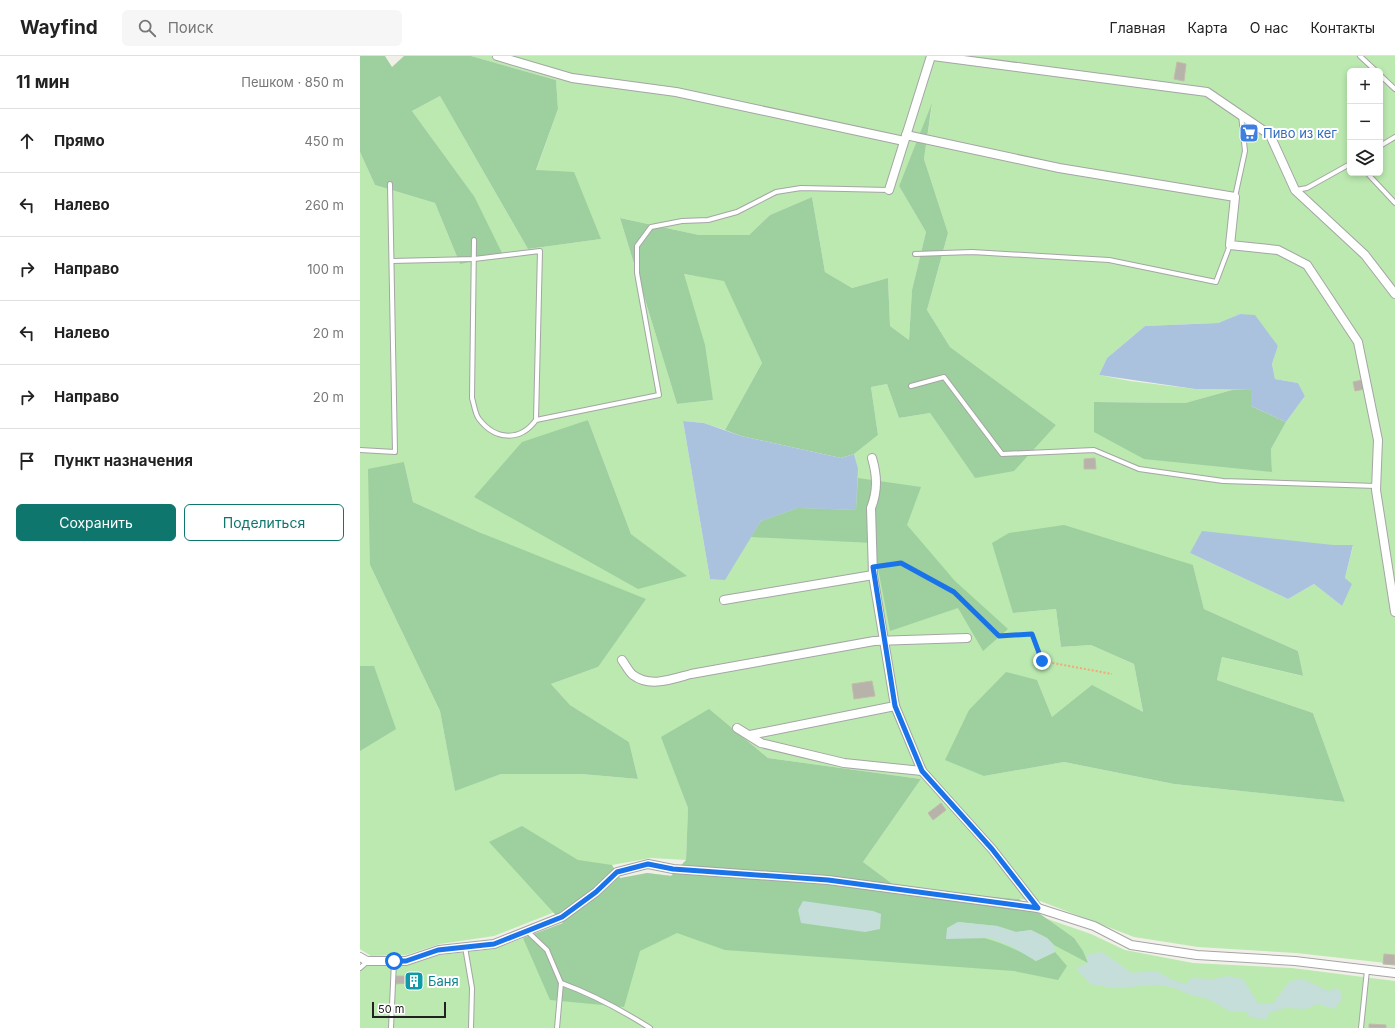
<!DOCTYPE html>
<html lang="ru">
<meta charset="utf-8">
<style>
body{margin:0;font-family:Inter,sans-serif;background:#f6f6f6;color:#222}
.controls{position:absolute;right:12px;top:12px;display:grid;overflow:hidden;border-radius:6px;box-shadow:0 2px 6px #0003}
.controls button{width:36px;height:36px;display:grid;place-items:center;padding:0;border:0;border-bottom:1px solid #e0e0e0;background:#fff;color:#222;font:20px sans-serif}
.scale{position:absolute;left:12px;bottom:10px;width:74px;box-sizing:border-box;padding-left:4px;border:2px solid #212121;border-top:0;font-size:11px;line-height:14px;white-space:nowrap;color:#212121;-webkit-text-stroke:3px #fff;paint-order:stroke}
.stop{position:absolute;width:12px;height:12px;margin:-9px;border:3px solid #1a73e8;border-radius:50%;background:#fff}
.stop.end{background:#1a73e8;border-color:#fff;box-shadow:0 1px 4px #0008}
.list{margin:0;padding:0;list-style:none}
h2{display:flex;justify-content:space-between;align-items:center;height:52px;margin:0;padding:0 16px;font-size:17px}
h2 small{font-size:13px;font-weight:400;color:#767676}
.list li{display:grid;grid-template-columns:26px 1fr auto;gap:12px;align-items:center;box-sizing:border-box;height:64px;padding:0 16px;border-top:1px solid #e0e0e0}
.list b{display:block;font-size:15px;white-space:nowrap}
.list em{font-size:13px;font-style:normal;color:#767676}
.actions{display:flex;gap:8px;padding:12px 16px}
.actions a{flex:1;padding:9px 0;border:1px solid #0f766e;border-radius:6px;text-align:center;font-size:14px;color:#0f766e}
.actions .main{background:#0f766e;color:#fff}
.icon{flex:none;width:22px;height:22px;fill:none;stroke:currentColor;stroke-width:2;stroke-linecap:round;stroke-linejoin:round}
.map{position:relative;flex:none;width:1035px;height:972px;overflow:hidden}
header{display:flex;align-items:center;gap:24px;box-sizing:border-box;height:56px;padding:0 20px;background:#fff;border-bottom:1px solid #e0e0e0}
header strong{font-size:19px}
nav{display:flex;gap:22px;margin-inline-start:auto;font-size:14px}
.search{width:280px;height:36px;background:#f6f6f6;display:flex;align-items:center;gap:10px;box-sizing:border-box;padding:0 14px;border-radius:6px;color:#767676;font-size:15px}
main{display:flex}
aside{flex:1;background:#fff}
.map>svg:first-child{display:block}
.grass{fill:#bbe9b0;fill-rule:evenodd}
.forest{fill:#9ecf9e}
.wetland{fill:#c5deda}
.water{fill:#aac2dd}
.building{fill:#b7b3aa;stroke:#c2bcaa}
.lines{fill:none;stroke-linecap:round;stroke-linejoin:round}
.lane-casing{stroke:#a5a5a5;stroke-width:6}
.street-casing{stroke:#a5a5a5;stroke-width:10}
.path{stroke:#f6a773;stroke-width:2;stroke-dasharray:2 2;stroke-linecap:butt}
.lane{stroke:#fff;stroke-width:4}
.street{stroke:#fff;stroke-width:8}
.route{stroke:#1a73e8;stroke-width:5}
.labels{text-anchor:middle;stroke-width:4;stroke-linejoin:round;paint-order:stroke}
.shop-label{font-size:13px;fill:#366cbe;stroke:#fff;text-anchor:start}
.culture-label{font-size:13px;fill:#0d838f;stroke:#fff;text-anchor:start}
</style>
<header>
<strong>Wayfind</strong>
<div class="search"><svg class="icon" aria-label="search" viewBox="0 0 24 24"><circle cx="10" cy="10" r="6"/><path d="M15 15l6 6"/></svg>Поиск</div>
<nav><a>Главная</a><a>Карта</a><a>О нас</a><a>Контакты</a></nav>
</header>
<main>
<aside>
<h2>11 мин<small>Пешком · 850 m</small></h2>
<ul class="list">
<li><svg class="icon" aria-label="ahead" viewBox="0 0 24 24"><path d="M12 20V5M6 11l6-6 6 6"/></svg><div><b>Прямо</b></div><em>450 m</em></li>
<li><svg class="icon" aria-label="left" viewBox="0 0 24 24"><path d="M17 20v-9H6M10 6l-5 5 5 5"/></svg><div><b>Налево</b></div><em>260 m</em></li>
<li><svg class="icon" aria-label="right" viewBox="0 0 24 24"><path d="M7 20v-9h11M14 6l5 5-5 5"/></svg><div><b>Направо</b></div><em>100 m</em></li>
<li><svg class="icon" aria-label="left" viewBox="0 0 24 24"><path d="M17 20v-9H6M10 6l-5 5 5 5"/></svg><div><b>Налево</b></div><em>20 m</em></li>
<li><svg class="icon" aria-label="right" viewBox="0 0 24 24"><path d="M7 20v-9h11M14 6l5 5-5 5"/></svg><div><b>Направо</b></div><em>20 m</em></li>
<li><svg class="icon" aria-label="arrive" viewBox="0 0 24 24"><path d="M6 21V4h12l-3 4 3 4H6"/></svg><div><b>Пункт назначения</b></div></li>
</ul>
<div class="actions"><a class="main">Сохранить</a><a>Поделиться</a></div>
</aside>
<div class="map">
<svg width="1035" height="972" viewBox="0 0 1035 972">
<rect width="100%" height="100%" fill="#f1f0e8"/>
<g class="grass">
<path d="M111,0H1035V908L936,897L838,891L774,881L680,845L538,832L503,806L561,723L408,702L349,654L302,681L328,752L326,804L291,802L252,809L232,830L200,854L134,880L80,888L46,899L11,900L0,893V96L15,129L75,147L100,208L114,140L52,55L80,40L168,193L241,183L176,115L198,53L196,24ZM990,15H1020V117H990ZM572,49L564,103L588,177L567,254L590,291L696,369L615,422L570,357L539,362L527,328L511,331L518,379L494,398L498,412L401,465L350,523L323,365L344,367L365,374L402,307L364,224L323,218L353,344L317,348L260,162L339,179H389L410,159L452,141L465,216L492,232L528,222L530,270L549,284L552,234L566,176L539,130ZM880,258L918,290L912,308L915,323L938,327L945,340L926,366L911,393L912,416L734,346L825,347L872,334L835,333L770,325L739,319L747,302L785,270L858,267ZM228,364L271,478L326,520L114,441ZM44,406L53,446L121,477L238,611L191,628L210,649L269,686L278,723L221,718H141L95,734L80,655L10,509ZM973,489L993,490L985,522L982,550L954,528L928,543L830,497ZM833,509L844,553L938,595L942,620L862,601L857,624L953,657L985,746L814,728L704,706L624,720L677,624L692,661L783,657L774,608L731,589L701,591L696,553L653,557Z"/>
<polygon points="287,817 676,859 731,878 765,894 833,907 932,912 1035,925 1035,972 0,972 0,908 3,910 45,910 80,899 134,893 204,867"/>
</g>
<g class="forest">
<polygon points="0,0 25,0 32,11 44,0 111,0 196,24 198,53 176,114 214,116 241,183 168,193 80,40 52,55 114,140 143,199 100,208 75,147 15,129 0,96"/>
<polygon points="572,47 564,103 588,177 567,254 590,291 696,369 654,415 615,422 570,357 539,362 527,328 511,331 518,379 494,398 481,402 381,380 365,374 402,307 364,225 324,218 345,289 353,344 317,348 260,162 339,179 389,179 410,159 452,141 465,216 492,232 528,222 530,270 549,284 552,234 566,176 539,130"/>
<polygon points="872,334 892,334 891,350 926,366 911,393 912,416 784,403 734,376 734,346 825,347"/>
<polygon points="228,364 271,478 327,520 278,533 114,441 162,386"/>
<polygon points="44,406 53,446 121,477 286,543 238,611 191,628 210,649 269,686 278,723 221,718 141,718 95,735 80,655 10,509 8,413"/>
<polygon points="498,422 561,431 547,469 595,525 648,573 623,595 598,552 530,575 513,487 391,481 401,465 438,452 496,454"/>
<polygon points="704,469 833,509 844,553 938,595 943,620 862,601 857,624 953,657 985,746 814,728 704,706 624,720 585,704 609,654 646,616 677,624 692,661 732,629 783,656 774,608 731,589 701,591 696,553 653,557 632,487 649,477"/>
<polygon points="0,610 14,610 36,673 0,695"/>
<path d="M349,653L408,702L561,723L503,806L538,832L659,843L714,882L723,895L728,907L694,889L687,882L671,874L656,876L637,870L598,866L588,872C619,880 649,887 676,905L695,896L707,910L698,924L654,915L365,894L317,877L280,895L264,951L190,944L163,882L203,867L129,786L162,770L218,804L252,809L260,822L287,817L311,820L326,804L328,752L301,681Z"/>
</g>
<g class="wetland">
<polygon points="443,845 513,855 521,858 520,873 505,876 441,867 438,854"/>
<polygon points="598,866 637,870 656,876 671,874 687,882 694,889 695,896 676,905 651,890 631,882 586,883 587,872"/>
<polygon points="742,896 772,917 796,915 813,924 826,928 831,922 853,923 867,920 883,923 898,947 913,947 930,925 943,923 968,935 976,932 980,934 982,944 974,953 958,948 945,953 925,952 909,957 907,963 891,962 885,955 871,956 848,943 831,939 812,931 797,929 754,932 730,928 716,912 728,907 726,899"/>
</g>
<g class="water">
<polygon points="880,258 895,259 918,290 912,308 915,323 938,327 945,340 926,366 891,350 891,334 835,333 739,319 747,302 785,270 858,267"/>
<polygon points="323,365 344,367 381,380 481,402 494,398 498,412 496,454 438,452 401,465 365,524 350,523"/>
<polygon points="842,475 973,489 993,489 985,522 992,528 982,550 954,528 928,543 830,497"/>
</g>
<g class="building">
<polygon points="817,6 826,8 824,25 814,23"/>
<polygon points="1002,324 1005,333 995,335 993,326"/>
<polygon points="735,402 736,413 724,413 724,403"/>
<polygon points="512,625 515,640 494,643 492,628"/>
<polygon points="581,747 586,754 573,764 568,757"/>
<polygon points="1024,898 1035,899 1035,909 1023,908"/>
<polygon points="35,920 49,920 49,927 35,928"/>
<polygon points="59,921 60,931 49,931 49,922"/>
<polygon points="1009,968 1026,969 1026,972 1009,972"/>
</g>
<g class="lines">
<defs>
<g id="lane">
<polyline points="1000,0 1016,15"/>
<polyline points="1020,19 1035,33"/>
<polyline points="1020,90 1035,81"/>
<polyline points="1007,117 1035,147"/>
<polyline points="936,134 947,132 990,108"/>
<polyline points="875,141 885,95 881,59"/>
<path d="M114,184L112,342C114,348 115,358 119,363C135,384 160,386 176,364"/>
<polyline points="555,198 612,196 749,204 856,226 870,189"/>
<polyline points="32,205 114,203 180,195 176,364 299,339 277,217 277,190 291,171 322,165 348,164 377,156 416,136 441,132 529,134"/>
<polyline points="551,330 584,321 642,398 734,394 779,413 863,425 1016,430"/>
<polyline points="0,394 35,396 30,128"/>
<polyline points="167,875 187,894 201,927"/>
<polyline points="105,891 112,932 111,972"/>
<polyline points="0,912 7,906"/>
<polyline points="31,972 34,905"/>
<path d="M197,972L201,927C232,938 263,955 290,972"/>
<polyline points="1001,972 1007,914"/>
</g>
<g id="street">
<polyline points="137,0 212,22 316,36 544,85"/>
<polyline points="573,0 847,36 910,79 935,134 1005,199 1035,238"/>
<polyline points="546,79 699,112 875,141 870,189 918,194 947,209 998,286 1018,384 1016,434 1035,556"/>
<polyline points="529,134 571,0"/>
<path d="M512,402C517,419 518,434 511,452L513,519L535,650L562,715L632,793L678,852"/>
<polyline points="364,544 513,519"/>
<path d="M262,604C265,608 269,616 273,619C290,632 312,623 331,618L514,585L607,582"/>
<polyline points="377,672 401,687 484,707 562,715"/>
<polyline points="390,679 535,650"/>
<polyline points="0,901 7,905 46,905 79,894 134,888 202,861 236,836 257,816 288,808 313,813 468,824 678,852 734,870 771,889 837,899 935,905 1035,917"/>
</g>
</defs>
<use href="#lane" class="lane-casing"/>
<use href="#street" class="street-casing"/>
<polyline class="path" points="521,510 541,507 594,536 639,580 672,578 682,605 752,618"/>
<use href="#lane" class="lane"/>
<use href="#street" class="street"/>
</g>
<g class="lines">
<polyline class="route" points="34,905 46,905 78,894 134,888 202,861 236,836 257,816 288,808 313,813 468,824 678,852 632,793 562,715 535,650 513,511 541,507 594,536 639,580 672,578 682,605"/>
</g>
<defs>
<symbol id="supermarket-square" viewBox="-11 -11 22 22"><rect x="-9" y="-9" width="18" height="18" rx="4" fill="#3f7fe0" stroke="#fff"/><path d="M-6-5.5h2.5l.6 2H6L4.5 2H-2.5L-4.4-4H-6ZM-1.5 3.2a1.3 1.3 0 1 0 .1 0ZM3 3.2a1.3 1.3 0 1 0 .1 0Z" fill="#fff"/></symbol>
<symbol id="building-square" viewBox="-11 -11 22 22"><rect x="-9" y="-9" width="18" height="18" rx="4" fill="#0f9aa8" stroke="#fff"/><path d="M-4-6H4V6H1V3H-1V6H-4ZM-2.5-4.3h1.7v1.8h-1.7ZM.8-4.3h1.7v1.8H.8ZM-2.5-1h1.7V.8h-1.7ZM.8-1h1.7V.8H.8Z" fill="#fff"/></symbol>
</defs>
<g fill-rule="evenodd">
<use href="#supermarket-square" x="878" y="66" width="22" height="22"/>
<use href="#building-square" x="43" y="914" width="22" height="22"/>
</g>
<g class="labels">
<g class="shop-label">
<text x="903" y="82">Пиво из кег</text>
</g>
<g class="culture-label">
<text x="68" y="930">Баня</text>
</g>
</g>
</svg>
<div class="controls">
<button>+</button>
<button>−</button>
<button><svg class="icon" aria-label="layers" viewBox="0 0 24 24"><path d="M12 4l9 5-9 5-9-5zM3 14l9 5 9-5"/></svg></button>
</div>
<div class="scale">50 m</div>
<div class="stop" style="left:34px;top:905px"></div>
<div class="stop end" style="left:682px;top:605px"></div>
</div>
</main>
